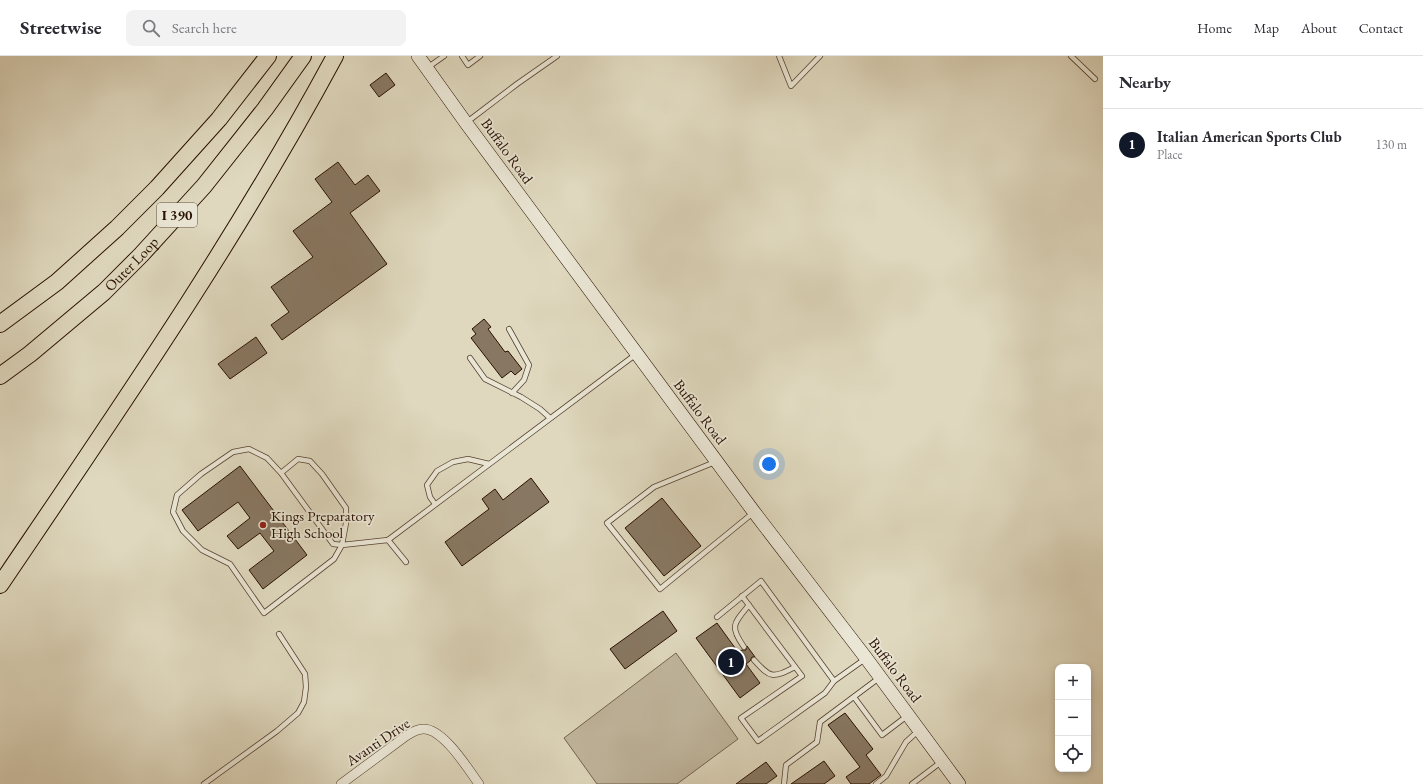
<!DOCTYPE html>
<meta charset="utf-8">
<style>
body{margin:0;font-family:"EB Garamond",serif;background:#f2f2f3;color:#2b2b33}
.controls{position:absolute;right:12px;bottom:12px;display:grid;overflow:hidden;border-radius:8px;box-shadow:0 2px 6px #0003}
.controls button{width:36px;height:36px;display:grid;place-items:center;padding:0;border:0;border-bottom:1px solid #e1e1e2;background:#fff;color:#2b2b33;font:20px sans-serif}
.you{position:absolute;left:769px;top:408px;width:14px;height:14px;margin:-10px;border:3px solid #fff;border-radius:50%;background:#1a73e8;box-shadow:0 0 0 6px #1a73e833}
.badge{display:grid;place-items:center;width:26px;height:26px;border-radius:50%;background:#111827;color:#fff;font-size:13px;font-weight:700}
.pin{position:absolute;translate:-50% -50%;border:2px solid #fff;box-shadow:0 1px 4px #0006}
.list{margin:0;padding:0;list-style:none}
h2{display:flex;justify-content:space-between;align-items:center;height:52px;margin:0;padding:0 16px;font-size:17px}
h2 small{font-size:13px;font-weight:400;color:#7c7c81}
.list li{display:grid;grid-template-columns:26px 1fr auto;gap:12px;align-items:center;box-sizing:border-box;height:72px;padding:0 16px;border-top:1px solid #e1e1e2}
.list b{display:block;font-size:15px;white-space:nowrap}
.list p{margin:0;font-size:13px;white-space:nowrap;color:#7c7c81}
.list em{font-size:13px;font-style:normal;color:#7c7c81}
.icon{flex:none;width:22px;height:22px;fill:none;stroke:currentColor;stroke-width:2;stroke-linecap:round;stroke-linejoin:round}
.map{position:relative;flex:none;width:1103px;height:728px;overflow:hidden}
header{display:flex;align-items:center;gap:24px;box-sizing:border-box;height:56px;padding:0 20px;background:#fff;border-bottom:1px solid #e1e1e2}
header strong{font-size:19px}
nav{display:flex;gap:22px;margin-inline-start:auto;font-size:14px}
.search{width:280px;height:36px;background:#f2f2f3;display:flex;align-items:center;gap:10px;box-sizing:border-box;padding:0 14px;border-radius:8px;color:#7c7c81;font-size:15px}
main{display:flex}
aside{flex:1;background:#fff}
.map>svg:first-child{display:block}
.green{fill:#c0b69e;stroke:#74634f}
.building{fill:#887863;stroke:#291000}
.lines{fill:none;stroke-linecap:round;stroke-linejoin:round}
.lane-casing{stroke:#564230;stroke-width:6}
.street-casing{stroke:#564230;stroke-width:10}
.secondary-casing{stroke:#291000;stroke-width:14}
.highway-casing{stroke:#291000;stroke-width:18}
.lane{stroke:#eae6d5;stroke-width:4.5}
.street{stroke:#eae6d5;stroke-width:9}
.secondary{stroke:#eae6d5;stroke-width:13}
.highway{stroke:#dfd8be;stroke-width:16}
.poi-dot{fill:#8f2418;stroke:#eae6d5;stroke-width:1.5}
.labels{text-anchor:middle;stroke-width:3.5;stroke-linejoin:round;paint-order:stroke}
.shield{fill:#eae6d5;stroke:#635040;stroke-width:1}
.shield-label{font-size:14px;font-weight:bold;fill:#291000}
.street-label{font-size:15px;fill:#291000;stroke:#eae6d5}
.poi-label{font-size:15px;fill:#291000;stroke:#eae6d5;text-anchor:start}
</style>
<header>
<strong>Streetwise</strong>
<div class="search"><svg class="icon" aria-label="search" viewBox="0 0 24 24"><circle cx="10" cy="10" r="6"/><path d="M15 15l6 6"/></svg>Search here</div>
<nav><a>Home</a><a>Map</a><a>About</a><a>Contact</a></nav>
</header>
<main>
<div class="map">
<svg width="1103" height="728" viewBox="0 0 1103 728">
<rect width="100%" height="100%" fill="#dfd8be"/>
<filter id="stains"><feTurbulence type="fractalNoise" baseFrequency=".005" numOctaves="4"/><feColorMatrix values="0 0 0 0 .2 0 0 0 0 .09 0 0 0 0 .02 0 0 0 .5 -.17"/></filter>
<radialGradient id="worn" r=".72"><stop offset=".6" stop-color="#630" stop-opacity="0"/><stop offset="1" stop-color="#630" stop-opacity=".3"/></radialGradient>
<polygon class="green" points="676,597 738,683 677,728 597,728 564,682"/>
<g class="building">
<polygon points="386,17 395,29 379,41 370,29"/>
<polygon points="338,106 355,129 368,119 380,135 350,157 387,208 282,284 271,269 289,256 271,231 313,201 293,175 332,146 315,123"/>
<polygon points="484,263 491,271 488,273 505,296 508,295 522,313 515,319 511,315 502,322 471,282 476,278 472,273"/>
<polygon points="256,281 267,297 230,323 218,308"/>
<polygon points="240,410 307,499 263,533 249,514 274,495 260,477 238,493 227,480 250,462 238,446 198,475 182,454"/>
<polygon points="531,422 549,446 462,510 445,486 489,453 482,443 495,433 503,444"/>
<polygon points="662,442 701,490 664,520 625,472"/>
<polygon points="663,555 677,575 625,613 610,593"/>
<polygon points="717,567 738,596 742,594 746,594 747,590 755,601 752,601 750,605 746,608 760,627 740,642 696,582"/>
<polygon points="845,657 873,693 866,699 881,719 869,728 851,728 846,721 860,711 828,669"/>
<polygon points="824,705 835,720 824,728 791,728"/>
<polygon points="766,706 777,720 766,728 736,728"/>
</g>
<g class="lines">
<defs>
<g id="lane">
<polyline points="462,0 468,9 480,0"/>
<polyline points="779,0 791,30 820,0"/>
<polyline points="1071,0 1095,23"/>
<polyline points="427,12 444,0"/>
<polyline points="467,66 517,28 557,0"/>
<polyline points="509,273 529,309 524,324 512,337"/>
<polyline points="470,302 485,323 521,341 540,353 550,362"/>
<polyline points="715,406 654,431 607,467 660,533 753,457"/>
<polyline points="281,417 298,403 310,405 322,418 346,452 346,467 342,489 334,503 264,557 230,508 202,494 183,475 173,456 177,439 201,418 233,396 249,393 267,402 281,417 333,488 342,489 388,484 635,299"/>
<polyline points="435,448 430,441 427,429 437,415 453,406 468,403 489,408"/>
<polyline points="388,484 406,506"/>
<polyline points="742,540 802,620 741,662 758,685 825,637 834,625"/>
<polyline points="717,561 761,525 834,625 865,603"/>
<path d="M744,591C729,570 734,567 749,549"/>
<path d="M754,604C771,623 773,622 795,611"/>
<polyline points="854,641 882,679 907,660"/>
<polyline points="204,728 277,675 298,657 304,646 306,631 305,618 279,578"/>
<polyline points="784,728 786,709 817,686 820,666 879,622"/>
<polyline points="876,728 886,720 906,686 918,675"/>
<polyline points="912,728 941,706"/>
</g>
<path id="street" d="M341,728L406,680C412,676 417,673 423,673C443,672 468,713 479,728"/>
<polyline id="secondary" points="418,0 466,67 754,456 866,602 959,728"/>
<g id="highway">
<polyline points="0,268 57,226 117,172 157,132 219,63 268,0"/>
<path id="s1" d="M0,320L30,298L104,236L141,199L204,130L265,53L303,0"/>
<path d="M0,529C117,356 236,184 335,0"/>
</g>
</defs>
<use href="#lane" class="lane-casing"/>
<use href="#street" class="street-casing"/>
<use href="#secondary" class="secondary-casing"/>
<use href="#highway" class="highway-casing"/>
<use href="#lane" class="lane"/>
<use href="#street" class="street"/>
<use href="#secondary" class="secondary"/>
<use href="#highway" class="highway"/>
</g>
<circle class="poi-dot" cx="263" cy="469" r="4"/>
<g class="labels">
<rect class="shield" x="157" y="147" width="40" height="24" rx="3"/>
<g class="shield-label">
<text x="177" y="164">I 390</text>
</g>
<g class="street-label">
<text transform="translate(507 95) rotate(54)" y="5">Buffalo Road</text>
<text dy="5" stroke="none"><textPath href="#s1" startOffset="173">Outer Loop</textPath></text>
<text transform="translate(700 356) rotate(53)" y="5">Buffalo Road</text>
<text transform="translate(895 614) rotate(53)" y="5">Buffalo Road</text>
<text transform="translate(378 686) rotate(-34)" y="5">Avanti Drive</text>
</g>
<g class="poi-label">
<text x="271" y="465">Kings Preparatory<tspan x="271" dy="17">High School</tspan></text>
</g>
</g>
<rect width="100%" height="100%" filter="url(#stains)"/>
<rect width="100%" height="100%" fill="url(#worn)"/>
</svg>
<div class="controls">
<button>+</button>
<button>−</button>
<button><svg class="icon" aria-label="locate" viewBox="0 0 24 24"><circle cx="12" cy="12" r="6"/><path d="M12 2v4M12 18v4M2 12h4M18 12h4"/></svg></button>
</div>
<div class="you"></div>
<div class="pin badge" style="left:731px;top:606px">1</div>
</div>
<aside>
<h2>Nearby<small></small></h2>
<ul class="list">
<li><span class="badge">1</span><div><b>Italian American Sports Club</b><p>Place</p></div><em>130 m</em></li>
</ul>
</aside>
</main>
